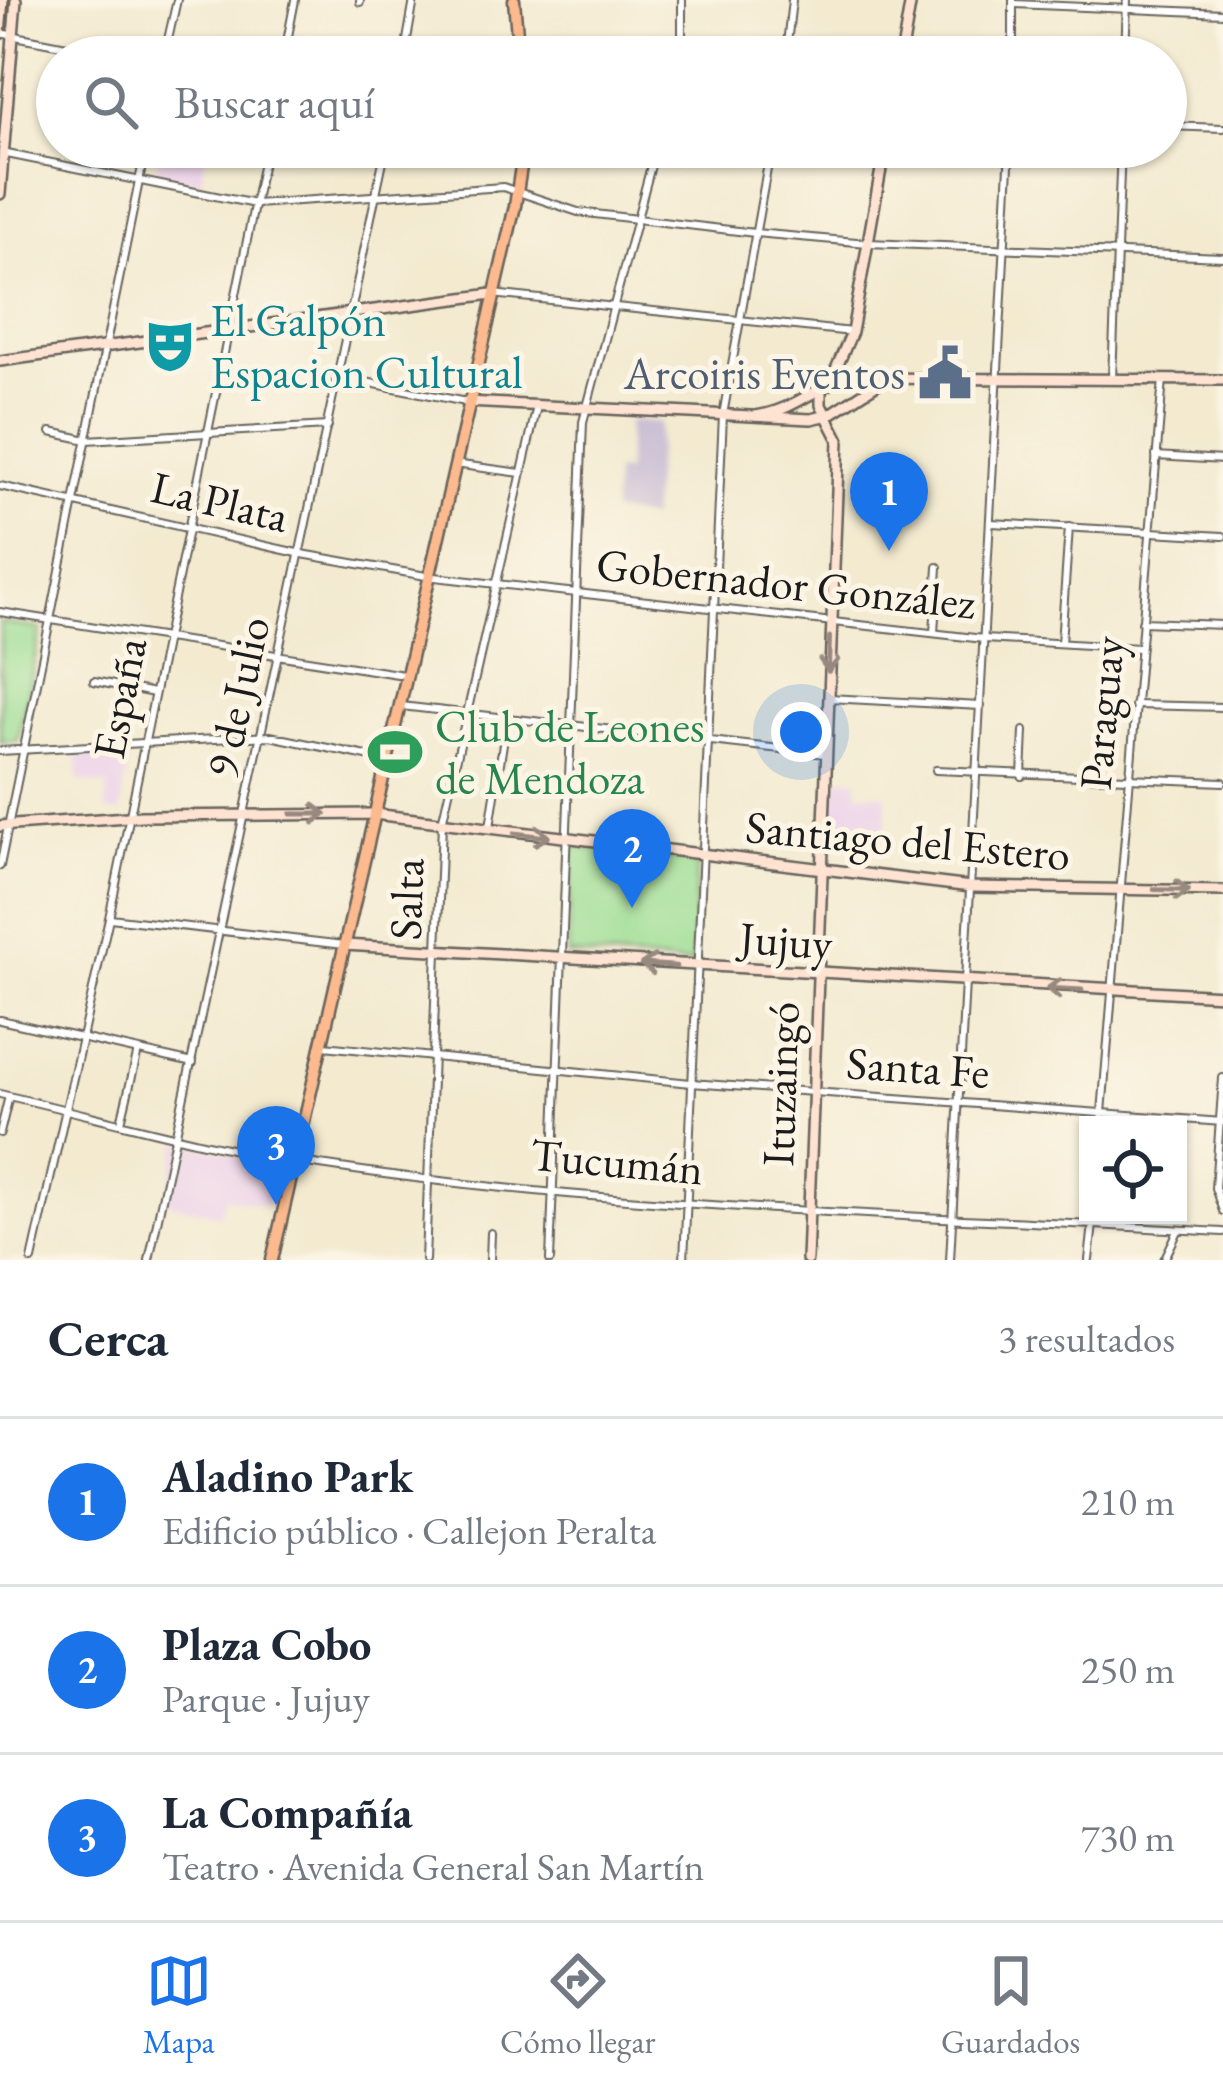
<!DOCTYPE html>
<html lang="es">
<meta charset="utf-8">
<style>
body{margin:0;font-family:"EB Garamond",serif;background:#f6f6f7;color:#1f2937}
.controls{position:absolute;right:36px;bottom:36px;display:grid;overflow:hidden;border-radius:0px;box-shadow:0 3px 9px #0004}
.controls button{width:108px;height:108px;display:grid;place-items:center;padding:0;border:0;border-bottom:3px solid #e0e1e3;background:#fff;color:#1f2937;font:60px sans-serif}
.you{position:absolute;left:801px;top:732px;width:42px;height:42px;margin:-30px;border:9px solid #fff;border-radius:50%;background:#1a73e8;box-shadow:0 0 0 18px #1a73e833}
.badge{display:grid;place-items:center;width:78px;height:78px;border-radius:50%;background:#1a73e8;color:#fff;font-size:39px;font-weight:700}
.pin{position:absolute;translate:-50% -99px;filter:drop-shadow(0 3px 6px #0008)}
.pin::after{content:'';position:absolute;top:63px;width:42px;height:36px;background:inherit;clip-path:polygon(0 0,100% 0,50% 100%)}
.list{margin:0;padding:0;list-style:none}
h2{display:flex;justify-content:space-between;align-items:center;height:156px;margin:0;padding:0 48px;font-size:51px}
h2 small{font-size:39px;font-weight:400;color:#747a83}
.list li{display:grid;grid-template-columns:78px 1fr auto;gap:36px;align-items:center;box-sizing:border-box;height:168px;padding:0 48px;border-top:3px solid #e0e1e3}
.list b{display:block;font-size:45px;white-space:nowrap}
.list p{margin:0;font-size:39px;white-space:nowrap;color:#747a83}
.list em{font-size:39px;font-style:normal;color:#747a83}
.icon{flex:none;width:66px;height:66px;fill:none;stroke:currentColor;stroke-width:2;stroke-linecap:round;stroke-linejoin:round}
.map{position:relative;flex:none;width:1223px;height:1260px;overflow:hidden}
.search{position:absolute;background:#fff;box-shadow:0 3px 9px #0004;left:36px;right:36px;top:36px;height:132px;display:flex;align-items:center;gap:30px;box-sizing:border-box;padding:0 42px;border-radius:66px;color:#747a83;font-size:45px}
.sheet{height:660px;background:#fff}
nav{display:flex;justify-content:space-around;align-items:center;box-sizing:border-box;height:168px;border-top:3px solid #e0e1e3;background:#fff;font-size:33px;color:#747a83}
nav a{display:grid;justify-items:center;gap:6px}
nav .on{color:#1a73e8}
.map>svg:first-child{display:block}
.built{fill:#ecd1ea}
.industrial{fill:#cbbfd5}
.green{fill:#9dde94;stroke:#5c7d58;stroke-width:3}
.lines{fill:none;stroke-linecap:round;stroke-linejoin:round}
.street-casing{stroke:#67645b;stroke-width:10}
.secondary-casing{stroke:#67645b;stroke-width:14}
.primary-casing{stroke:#67645b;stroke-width:15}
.street{stroke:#fff;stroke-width:6}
.secondary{stroke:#fee3d2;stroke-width:9}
.primary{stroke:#fcba8e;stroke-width:10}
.oneway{stroke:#988980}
.labels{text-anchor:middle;stroke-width:10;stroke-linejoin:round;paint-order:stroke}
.culture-label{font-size:45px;fill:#0d838f;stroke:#fcf5e5;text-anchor:start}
.service-label{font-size:45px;fill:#4e5e75;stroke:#fcf5e5;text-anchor:end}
.street-label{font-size:45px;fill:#1c1c1c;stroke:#fcf5e5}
.leisure-label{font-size:45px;fill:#27864d;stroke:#fcf5e5;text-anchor:start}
</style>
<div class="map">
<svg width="1223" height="1260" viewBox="0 0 1223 1260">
<rect width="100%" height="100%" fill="#fcf5e5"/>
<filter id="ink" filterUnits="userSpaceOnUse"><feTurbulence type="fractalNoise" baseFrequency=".00833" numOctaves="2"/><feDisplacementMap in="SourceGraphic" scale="24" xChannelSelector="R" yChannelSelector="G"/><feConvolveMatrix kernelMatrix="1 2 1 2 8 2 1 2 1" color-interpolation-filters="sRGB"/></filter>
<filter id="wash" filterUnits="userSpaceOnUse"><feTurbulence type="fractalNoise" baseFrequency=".004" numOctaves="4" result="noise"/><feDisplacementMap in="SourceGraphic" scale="48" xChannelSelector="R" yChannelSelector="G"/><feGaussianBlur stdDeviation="2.7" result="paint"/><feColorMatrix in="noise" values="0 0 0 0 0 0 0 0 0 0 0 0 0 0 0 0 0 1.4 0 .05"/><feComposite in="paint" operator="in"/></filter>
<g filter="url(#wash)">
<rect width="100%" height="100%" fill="#f3ead0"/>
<g class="built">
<polygon points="157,147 207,147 201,182 157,172"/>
<polygon points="130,753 120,813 105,810 108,786 78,781 77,756"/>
<polygon points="831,779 857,779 858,793 887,794 886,839 829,838"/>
<polygon points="179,1142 282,1165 272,1207 225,1197 220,1215 165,1202"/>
</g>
<polygon class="industrial" points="628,421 660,422 650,518 612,512 615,472 626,472"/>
<g class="green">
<polygon points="0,622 41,629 18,741 0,742"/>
<polygon points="572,846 697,862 692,964 568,955"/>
</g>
</g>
<g filter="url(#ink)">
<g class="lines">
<defs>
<g id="street">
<polyline points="682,0 682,57"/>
<polyline points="360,2 360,0"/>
<polyline points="1015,4 1223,13"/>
<polyline points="0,33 123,57"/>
<polyline points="518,44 667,41 817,57"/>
<polyline points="786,53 792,0"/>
<polyline points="164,57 177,0"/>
<polyline points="284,57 295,0"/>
<polyline points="404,57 414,0"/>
<polyline points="1013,57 1013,0"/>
<polyline points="1125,57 1127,0"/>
<polyline points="1166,126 1223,128"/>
<polyline points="796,147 882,156"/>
<polyline points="2,153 255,204 503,187 578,212 755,233 868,243 1223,257"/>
<polyline points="492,294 852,332"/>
<polyline points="340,377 466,402"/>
<polyline points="1112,379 1121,147"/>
<polyline points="51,432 87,440 328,426"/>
<polyline points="1156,456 1223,460"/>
<polyline points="454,464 521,473"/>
<polyline points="0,486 302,554 426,576 984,639 1139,648"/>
<polyline points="991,523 1223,536"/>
<polyline points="0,612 404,675"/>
<polyline points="1142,622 1223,625"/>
<polyline points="934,633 938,567"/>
<polyline points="1061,643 1069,527"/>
<polyline points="94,681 154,693"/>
<polyline points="828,698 981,706"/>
<polyline points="1135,705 1223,707"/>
<polyline points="401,706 825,754"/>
<polyline points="0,751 270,736 386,760"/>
<polyline points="936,770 1223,782"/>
<polyline points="1022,776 1024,731"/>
<polyline points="490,827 507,718"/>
<polyline points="0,866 146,147"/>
<polyline points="110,918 344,945"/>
<polyline points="0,1020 193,1063"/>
<polyline points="324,1046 691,1083 1223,1122"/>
<polyline points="1223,1078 1215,1188 1223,1211"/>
<path d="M0,1094C100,1117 200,1146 301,1162C605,1210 916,1214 1223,1232"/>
<polyline points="121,1122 138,1051"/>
<polyline points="1101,1125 1163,379"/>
<polyline points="0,1133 9,1096"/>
<polyline points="32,1260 109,918 266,147"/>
<polyline points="149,1260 386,147"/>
<polyline points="425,1260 442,823 537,406"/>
<polyline points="490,1260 491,1233"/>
<polyline points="550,1260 583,422 656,147"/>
<polyline points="684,1260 723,415 771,147"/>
<polyline points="950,1260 1010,147"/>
<polyline points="1089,1260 1094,1215"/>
<polyline points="1164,1260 1178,1231"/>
</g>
<g id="secondary">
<polyline points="0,34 3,0"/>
<polyline points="901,57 911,0"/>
<polyline points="0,194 16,0"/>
<polyline points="0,361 492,294"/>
<polyline points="830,383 852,332 885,147"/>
<polyline points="466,402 811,419 829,415 880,382"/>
<path d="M756,416C797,410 817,384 849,378L1223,380"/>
<polyline points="0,826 141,816 374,814 971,887 1223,891"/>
<polyline points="344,945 1223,995"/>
<polyline points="807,1260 839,440 821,405 821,391"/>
</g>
<g id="primary">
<polyline points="514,0 519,57"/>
<polyline points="272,1260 515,206 524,147"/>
</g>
</defs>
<use href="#street" class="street-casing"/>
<use href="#secondary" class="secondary-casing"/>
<use href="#primary" class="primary-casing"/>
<use href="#street" class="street"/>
<use href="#secondary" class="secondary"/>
<use href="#primary" class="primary"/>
</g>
<defs><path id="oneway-shaft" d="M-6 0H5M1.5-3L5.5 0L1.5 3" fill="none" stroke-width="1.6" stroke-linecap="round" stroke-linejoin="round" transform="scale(3)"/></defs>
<g class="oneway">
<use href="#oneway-shaft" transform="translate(829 655) rotate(92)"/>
<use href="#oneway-shaft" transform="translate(309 814)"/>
<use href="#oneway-shaft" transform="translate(532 835) rotate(7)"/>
<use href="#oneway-shaft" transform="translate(1172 890) rotate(1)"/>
<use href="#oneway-shaft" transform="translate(658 965) rotate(-176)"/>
<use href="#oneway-shaft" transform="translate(1064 989) rotate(-177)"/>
</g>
</g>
<defs>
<symbol id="theatre-bare" viewBox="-9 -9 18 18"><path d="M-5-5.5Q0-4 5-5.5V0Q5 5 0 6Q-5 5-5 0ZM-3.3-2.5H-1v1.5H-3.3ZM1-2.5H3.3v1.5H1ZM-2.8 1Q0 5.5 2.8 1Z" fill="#0f9aa8" stroke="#fcf5e5" stroke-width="2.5" paint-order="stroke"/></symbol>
<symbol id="civic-bare" viewBox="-9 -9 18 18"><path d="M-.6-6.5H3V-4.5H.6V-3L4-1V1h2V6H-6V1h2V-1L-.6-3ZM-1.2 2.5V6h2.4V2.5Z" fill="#5c6f8a" stroke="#fcf5e5" stroke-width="2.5" paint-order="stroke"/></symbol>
<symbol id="stadium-bare" viewBox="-9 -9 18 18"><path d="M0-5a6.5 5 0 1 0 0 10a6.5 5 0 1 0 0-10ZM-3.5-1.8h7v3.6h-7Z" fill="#2e9e5b" stroke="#fcf5e5" stroke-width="2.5" paint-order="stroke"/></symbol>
</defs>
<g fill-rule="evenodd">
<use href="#theatre-bare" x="132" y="308" width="76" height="76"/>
<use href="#civic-bare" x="907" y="335" width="76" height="76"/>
<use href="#stadium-bare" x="357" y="714" width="76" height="76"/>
</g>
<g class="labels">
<g class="culture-label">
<text x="210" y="336">El Galpón<tspan x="210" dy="52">Espacion Cultural</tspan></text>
</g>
<g class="service-label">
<text x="905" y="389">Arcoiris Eventos</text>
</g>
<g class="street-label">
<text transform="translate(220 501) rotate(13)" y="16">La Plata</text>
<text transform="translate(786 583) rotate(6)" y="16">Gobernador González</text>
<text transform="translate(237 697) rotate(-78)" y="16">9 de Julio</text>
<text transform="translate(119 698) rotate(-79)" y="16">España</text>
<text transform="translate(1101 713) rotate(-85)" y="16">Paraguay</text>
<text transform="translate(908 840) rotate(5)" y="16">Santiago del Estero</text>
<text transform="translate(406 899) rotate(-88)" y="16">Salta</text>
<text transform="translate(786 940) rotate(4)" y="16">Jujuy</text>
<text transform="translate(918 1067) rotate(4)" y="16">Santa Fe</text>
<text transform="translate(780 1084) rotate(-88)" y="16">Ituzaingó</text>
<text transform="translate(617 1161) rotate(5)" y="16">Tucumán</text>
</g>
<g class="leisure-label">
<text x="435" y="742">Club de Leones<tspan x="435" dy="52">de Mendoza</tspan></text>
</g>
</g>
</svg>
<div class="controls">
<button><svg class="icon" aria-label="locate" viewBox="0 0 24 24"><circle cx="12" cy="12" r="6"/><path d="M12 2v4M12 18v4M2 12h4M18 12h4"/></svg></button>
</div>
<div class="you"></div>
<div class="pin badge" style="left:889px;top:551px">1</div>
<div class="pin badge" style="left:632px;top:908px">2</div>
<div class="pin badge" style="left:276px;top:1205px">3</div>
<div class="search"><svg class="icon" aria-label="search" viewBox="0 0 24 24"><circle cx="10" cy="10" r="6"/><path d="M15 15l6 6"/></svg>Buscar aquí</div>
</div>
<section class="sheet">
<h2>Cerca<small>3 resultados</small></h2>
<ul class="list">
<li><span class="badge">1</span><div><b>Aladino Park</b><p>Edificio público · Callejon Peralta</p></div><em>210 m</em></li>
<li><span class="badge">2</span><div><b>Plaza Cobo</b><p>Parque · Jujuy</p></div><em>250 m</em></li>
<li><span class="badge">3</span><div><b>La Compañía</b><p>Teatro · Avenida General San Martín</p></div><em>730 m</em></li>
</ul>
</section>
<nav>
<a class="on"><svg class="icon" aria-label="map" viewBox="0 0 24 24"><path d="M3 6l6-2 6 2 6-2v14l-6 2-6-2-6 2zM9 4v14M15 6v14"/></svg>Mapa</a>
<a><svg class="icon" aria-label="directions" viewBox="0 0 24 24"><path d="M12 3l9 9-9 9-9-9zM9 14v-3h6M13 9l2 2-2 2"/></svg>Cómo llegar</a>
<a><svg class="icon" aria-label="saved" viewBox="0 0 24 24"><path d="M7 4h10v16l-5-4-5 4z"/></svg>Guardados</a>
</nav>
